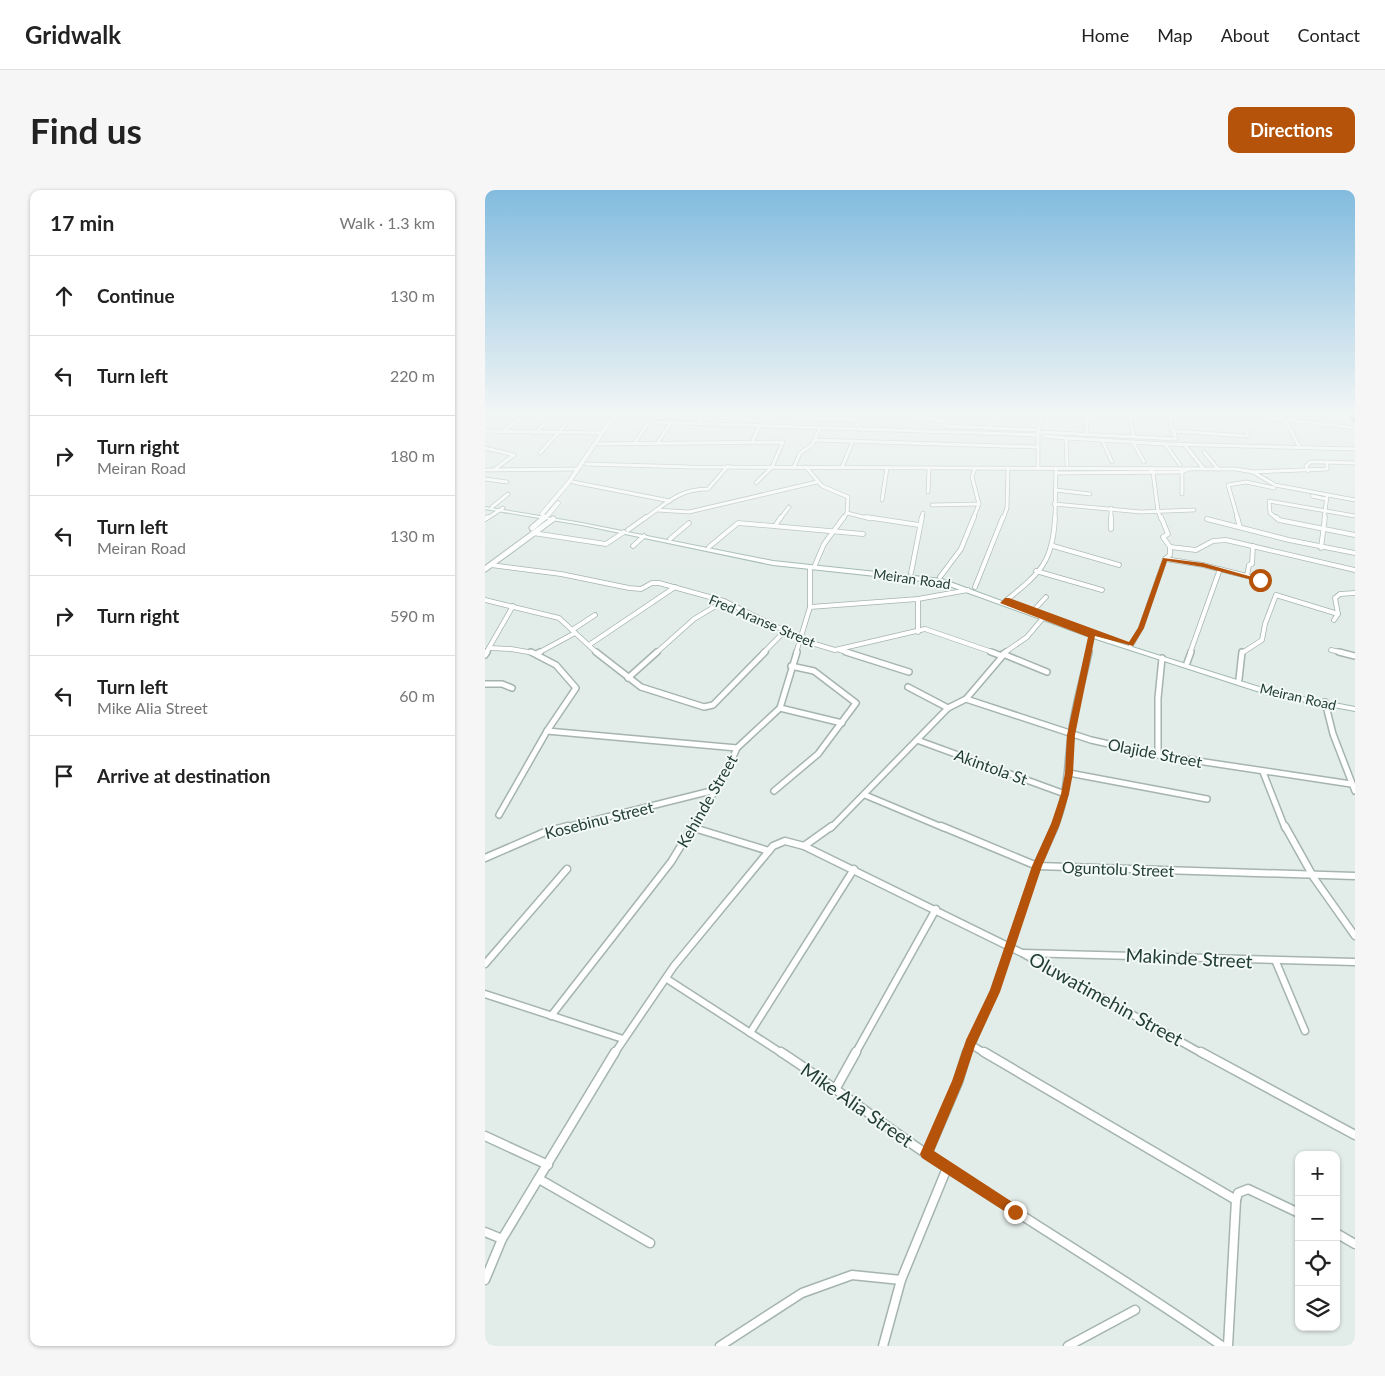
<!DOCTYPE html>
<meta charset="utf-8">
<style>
body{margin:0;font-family:Lato,sans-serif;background:#f6f6f6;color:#222}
.controls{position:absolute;right:15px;bottom:15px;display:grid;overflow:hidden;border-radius:10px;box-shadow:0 1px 4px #0004}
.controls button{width:45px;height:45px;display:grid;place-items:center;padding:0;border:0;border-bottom:1px solid #e0e0e0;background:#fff;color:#222;font:25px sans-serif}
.stop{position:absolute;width:15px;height:15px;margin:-11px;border:4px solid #b45309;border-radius:50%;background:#fff}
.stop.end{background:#b45309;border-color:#fff;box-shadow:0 1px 5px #0008}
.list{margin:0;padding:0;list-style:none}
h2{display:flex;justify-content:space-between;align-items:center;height:65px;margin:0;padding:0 20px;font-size:21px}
h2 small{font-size:16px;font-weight:400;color:#767676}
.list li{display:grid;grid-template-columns:32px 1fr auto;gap:15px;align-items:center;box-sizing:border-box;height:80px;padding:0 20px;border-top:1px solid #e0e0e0}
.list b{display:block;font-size:19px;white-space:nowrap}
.list p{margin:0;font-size:16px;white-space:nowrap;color:#767676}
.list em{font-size:16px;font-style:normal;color:#767676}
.icon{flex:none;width:28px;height:28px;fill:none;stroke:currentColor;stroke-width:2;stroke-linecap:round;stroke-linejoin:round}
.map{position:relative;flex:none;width:870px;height:1156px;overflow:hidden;border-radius:10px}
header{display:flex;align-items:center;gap:30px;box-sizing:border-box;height:70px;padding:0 25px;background:#fff;border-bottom:1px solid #e0e0e0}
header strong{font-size:24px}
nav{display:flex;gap:28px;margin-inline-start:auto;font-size:18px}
.intro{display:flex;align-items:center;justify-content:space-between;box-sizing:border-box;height:120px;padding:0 30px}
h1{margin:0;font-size:35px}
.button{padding:12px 22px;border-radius:10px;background:#b45309;color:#fff;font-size:18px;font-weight:700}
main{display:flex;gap:30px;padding:0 30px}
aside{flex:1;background:#fff;border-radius:10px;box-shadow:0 1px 4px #0004}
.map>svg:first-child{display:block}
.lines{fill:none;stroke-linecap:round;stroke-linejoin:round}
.minor-far4-casing{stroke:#a5b4af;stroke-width:4.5}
.minor-far3-casing{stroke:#a5b4af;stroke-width:5.5}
.minor-far2-casing{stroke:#a5b4af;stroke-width:8}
.minor-far1-casing{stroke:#a5b4af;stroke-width:9}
.minor-casing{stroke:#a5b4af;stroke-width:11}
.tertiary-far1-casing{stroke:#a5b4af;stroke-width:5}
.tertiary-casing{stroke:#a5b4af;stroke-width:7}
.secondary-casing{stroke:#a0b8b0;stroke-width:2}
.trunk-casing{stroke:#c1c9c7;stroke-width:2}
.minor-far4{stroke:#fff;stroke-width:3}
.minor-far3{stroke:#fff;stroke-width:4}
.minor-far2{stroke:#fff;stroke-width:5}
.minor-far1{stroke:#fff;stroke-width:6}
.minor{stroke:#fff;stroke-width:8}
.tertiary-far1{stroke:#fff;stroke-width:4}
.tertiary{stroke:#fff;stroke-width:5}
.secondary{fill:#fff;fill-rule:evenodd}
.trunk{fill:#4a867a;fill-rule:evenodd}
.route{fill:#b45309}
.labels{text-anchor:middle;stroke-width:4;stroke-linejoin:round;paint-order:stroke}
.far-street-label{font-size:14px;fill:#223e37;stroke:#f3f9f6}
.street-label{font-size:16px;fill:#223e37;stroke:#f3f9f6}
.near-street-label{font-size:19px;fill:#223e37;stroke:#f3f9f6}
</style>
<header>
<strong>Gridwalk</strong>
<nav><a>Home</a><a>Map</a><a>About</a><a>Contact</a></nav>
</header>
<div class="intro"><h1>Find us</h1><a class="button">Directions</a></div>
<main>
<aside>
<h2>17 min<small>Walk · 1.3 km</small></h2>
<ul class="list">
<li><svg class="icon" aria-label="ahead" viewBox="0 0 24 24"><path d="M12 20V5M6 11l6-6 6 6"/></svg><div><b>Continue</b></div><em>130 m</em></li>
<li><svg class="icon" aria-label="left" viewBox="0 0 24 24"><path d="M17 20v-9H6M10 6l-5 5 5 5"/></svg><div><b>Turn left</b></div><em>220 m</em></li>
<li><svg class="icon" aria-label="right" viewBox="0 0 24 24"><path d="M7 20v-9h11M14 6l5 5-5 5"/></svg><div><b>Turn right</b><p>Meiran Road</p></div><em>180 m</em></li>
<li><svg class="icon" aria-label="left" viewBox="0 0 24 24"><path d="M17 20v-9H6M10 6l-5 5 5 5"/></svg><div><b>Turn left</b><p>Meiran Road</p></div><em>130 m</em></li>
<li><svg class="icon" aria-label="right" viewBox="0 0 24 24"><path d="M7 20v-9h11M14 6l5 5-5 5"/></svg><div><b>Turn right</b></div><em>590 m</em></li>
<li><svg class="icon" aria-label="left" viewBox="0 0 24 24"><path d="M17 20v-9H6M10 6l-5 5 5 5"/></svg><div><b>Turn left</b><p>Mike Alia Street</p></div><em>60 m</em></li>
<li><svg class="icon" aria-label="arrive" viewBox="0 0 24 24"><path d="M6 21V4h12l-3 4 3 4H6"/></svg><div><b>Arrive at destination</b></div></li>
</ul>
</aside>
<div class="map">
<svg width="870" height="1156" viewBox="0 0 870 1156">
<rect width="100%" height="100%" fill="#e2ece8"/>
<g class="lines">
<defs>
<g id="minor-far4">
<polyline points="75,224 89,225"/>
<polyline points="249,224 370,230"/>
<polyline points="366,224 376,240"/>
<polyline points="415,224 463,232"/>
<polyline points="470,224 460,236 553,240"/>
<polyline points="601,224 602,244"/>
<polyline points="644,224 649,247"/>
<polyline points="754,224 870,238"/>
<polyline points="797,224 814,256"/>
<polyline points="165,232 553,245"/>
<polyline points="213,233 218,224"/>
<polyline points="503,238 513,224"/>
<polyline points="0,241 117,243"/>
<polyline points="18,241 42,224"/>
<polyline points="688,241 761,246 763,245 762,241"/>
<polyline points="553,242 691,249 683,224"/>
<polyline points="50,243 60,234"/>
<polyline points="559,246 581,248"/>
<polyline points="329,250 552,257"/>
<polyline points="617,250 627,272"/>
<polyline points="150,252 169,224"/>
<polyline points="173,252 192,224"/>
<polyline points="267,252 275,235"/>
<polyline points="648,252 659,272"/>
<polyline points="114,254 298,252 287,277 271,293"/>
<polyline points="680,254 870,259"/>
<polyline points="699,254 718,278"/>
<polyline points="0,258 29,265 10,279"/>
<polyline points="719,262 733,279"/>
<polyline points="55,263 90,224"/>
<polyline points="101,274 205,277 751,279 768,282 790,295 870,310"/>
<polyline points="582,275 581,248 680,254 695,275"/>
<polyline points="309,277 315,263 327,255 335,238"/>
<polyline points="321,277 337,296 363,307 362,323 358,329"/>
<polyline points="357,277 368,251"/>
<polyline points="553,278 553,242 557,224"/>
<polyline points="665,278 668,283 673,321 676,329"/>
<polyline points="0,280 93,279"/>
<polyline points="697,281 697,304"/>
<polyline points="823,281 821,276 825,272 842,272"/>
<polyline points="768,282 842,279 842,272 870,273"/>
<polyline points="571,283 696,282 704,279"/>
<polyline points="0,289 22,292"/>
<polyline points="88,292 185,311"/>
<polyline points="570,300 605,304"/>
<polyline points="443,302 444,278"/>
<polyline points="827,306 841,309"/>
<polyline points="397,310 402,278"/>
<polyline points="569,314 656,322 709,320"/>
<polyline points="447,315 494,314"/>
<polyline points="7,317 23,304"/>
<polyline points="626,318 626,329"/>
<polyline points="172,320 204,322 332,292"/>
<polyline points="362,323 386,329"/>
<polyline points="1,329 18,318"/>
<path d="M159,329C182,313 194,299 223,299L243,276"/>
<polyline points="295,329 304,317"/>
<polyline points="436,329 438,323"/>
<polyline points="488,329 494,314 487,287 490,278"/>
<polyline points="518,329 522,318 523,278"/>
<polyline points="570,329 571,278"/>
<polyline points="753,329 743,295 761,292 789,298"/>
<polyline points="792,329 785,323 784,311 870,326"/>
<polyline points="839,329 842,306"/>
</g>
<g id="minor-far3">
<polyline points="381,327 434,335"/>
<polyline points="626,327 626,339"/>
<polyline points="752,327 755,337"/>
<polyline points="791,327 794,330 870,345"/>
<polyline points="0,329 3,327"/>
<polyline points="722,329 804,350 870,363"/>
<polyline points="290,336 296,327"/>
<polyline points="143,340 161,327"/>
<polyline points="48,343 121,354 139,342"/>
<polyline points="185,349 204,333"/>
<polyline points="148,356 159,346"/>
<polyline points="568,356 634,375"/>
<polyline points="768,356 767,374 764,375 762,386 775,390"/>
<polyline points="224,357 253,333 378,344"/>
<polyline points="685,357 711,360 728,351 741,350 870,380"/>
<polyline points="836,358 840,327"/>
<polyline points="680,369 718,375 762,386"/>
<polyline points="6,375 76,384 144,398 156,399 167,393 174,393 239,411 323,452 350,460 440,439 510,463"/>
<polyline points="330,375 339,354 359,327"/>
<polyline points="551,381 617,400"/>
<polyline points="426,383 437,327"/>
<polyline points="455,387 476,359 489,327"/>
<polyline points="490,397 518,327"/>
<polyline points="433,409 433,442"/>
<polyline points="0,410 74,428 112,463"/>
<path d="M518,413C553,384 568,375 570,327"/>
<polyline points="325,417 433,409 483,400"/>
<polyline points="549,420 561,407"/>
<polyline points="849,430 853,424 850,408 855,404 870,403"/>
<polyline points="87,440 110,425"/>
<polyline points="104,455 190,397"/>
<polyline points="646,455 656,438 680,369 685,365 685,357 678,347 683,344 676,327"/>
<polyline points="5,458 26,459 49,463"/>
<polyline points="355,460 365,463"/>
<polyline points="846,460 859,463"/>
<polyline points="1,463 28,416"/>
<polyline points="53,463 90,443"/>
<polyline points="171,463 209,429 239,411"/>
<polyline points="278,463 300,441"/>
<polyline points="311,463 325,417 325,377"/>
<polyline points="519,463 542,447 558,428"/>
<polyline points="603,463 607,446"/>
<polyline points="705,463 735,379"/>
<polyline points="757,463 777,450 780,434 791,405 853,424"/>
</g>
<g id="minor-far2">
<polyline points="111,462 156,497 219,517 228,515 280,462"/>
<polyline points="361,462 424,482"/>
<polyline points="506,462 517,466"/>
<polyline points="854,462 870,466"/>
<polyline points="53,463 55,462"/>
<polyline points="518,464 562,482"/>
<polyline points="0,465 2,462"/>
<polyline points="702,473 706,462"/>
<polyline points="143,488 172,462"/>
<polyline points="754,489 757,462"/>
<polyline points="0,494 17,494 27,498"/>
<polyline points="423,497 463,518"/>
<polyline points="481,509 606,550 673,565 866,594"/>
<polyline points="840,512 848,544 870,601"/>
<polyline points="295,518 357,533"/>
<polyline points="62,541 252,558"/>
<polyline points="432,550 580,604"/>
<polyline points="673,565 673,508 677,468"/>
<polyline points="778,582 800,638"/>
<polyline points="584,583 722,609"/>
<polyline points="289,601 333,564 371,513 329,481 306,476"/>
<polyline points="380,605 459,638"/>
<polyline points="14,625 62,541 91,498 71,475 46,462"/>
<polyline points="78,638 230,600"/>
<polyline points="207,638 240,585 252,558 295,518 312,462"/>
<polyline points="346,638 463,518 481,509 521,462"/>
<path d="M569,638C583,608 582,577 586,546C589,518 598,490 604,462"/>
</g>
<g id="minor-far1">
<polyline points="456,636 552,676 870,686"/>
<polyline points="800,636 829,688 870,746"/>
<polyline points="209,638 284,661"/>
<polyline points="319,656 537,763 718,864"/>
<polyline points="0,668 60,642 83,636"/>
<polyline points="538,763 870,772"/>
<polyline points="791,772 820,841"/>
<polyline points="0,774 82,679"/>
<polyline points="182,789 298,864"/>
<polyline points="0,804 138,849"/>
<polyline points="66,826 186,672 208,636"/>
<polyline points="265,843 369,679"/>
<polyline points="485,854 501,864"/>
<polyline points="129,864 189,776 288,656 300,651 319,656 347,636"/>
<polyline points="370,864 451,719"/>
<polyline points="482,864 509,802 552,676 570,636"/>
</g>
<g id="minor">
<path d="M296,862C353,899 407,942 464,979C555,1038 648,1094 737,1156"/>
<polyline points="499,862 751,1010 753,1003 763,999 814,1023"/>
<polyline points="716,862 870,945"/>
<polyline points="351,898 371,862"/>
<polyline points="0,946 63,975"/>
<polyline points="442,964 473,892 482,862"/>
<polyline points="54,989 165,1053"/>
<polyline points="0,1042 17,1049"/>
<polyline points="851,1043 870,1054"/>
<polyline points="0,1090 17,1049 130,862"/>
<polyline points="235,1156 317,1103 367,1085 416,1090 462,978"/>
<polyline points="398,1156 416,1090"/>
<polyline points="583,1156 650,1120"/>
<polyline points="743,1156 751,1010"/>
</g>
<g id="tertiary-far1">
<polyline points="57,324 84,292 130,224"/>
<polyline points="63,325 73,313"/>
<polyline points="58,329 60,327"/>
</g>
<g id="tertiary">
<polyline points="47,338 60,327"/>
<polyline points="0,379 68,329"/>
</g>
<polygon id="secondary" points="0,317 97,333 288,371 457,389 609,445 787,501 870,517 870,521 784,505 605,447 456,393 288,375 97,335 0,319"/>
<polygon id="trunk" points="862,224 866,224 870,229 870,233"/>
</defs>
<use href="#minor-far4" class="minor-far4-casing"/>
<use href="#minor-far3" class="minor-far3-casing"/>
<use href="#minor-far2" class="minor-far2-casing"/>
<use href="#minor-far1" class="minor-far1-casing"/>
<use href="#minor" class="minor-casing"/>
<use href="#tertiary-far1" class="tertiary-far1-casing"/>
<use href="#tertiary" class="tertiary-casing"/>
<use href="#secondary" class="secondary-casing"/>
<use href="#trunk" class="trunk-casing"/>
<use href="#minor-far4" class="minor-far4"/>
<use href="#minor-far3" class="minor-far3"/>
<use href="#minor-far2" class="minor-far2"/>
<use href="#minor-far1" class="minor-far1"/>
<use href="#minor" class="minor"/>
<use href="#tertiary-far1" class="tertiary-far1"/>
<use href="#tertiary" class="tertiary"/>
<use href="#secondary" class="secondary"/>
<use href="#trunk" class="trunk"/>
</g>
<linearGradient id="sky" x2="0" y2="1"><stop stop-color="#82bbdf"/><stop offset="0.58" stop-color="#f2f6f5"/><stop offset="1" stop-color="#f2f6f5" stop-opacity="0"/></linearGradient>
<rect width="870" height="386" fill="url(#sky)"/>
<polygon class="route" points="678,368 718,373 778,390 775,392 718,377 682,371 659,438 648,456 610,446 590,545 588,583 584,604 575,634 557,676 515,802 490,856 478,892 449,961 535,1017 537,1022 535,1026 530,1028 437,968 435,964 467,891 481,850 505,800 547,676 566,634 576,604 580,583 582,545 603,447 515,413 520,408 524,408 644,452 653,438"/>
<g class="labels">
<g class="far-street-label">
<text transform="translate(427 389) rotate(8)" y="5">Meiran Road</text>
<text transform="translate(277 431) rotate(23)" y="5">Fred Aranse Street</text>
<text transform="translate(813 507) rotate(13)" y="5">Meiran Road</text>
</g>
<g class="street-label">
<text transform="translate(670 563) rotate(11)" y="6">Olajide Street</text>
<text transform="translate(506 577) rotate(20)" y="6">Akintola St</text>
<text transform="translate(222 611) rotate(-60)" y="6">Kehinde Street</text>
<text transform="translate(114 630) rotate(-14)" y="6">Kosebinu Street</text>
<text transform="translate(633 679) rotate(2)" y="6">Oguntolu Street</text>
</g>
<g class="near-street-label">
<text transform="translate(704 768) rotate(3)" y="7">Makinde Street</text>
<text transform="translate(621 809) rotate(29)" y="7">Oluwatimehin Street</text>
<text transform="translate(372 915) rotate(35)" y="7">Mike Alia Street</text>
</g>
</g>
</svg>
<div class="controls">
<button>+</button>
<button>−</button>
<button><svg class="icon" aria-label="locate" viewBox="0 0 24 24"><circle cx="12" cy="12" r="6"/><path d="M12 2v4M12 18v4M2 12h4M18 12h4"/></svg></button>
<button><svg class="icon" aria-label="layers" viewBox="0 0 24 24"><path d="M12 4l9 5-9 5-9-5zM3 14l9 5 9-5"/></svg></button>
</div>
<div class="stop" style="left:775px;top:390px"></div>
<div class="stop end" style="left:530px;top:1022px"></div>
</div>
</main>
